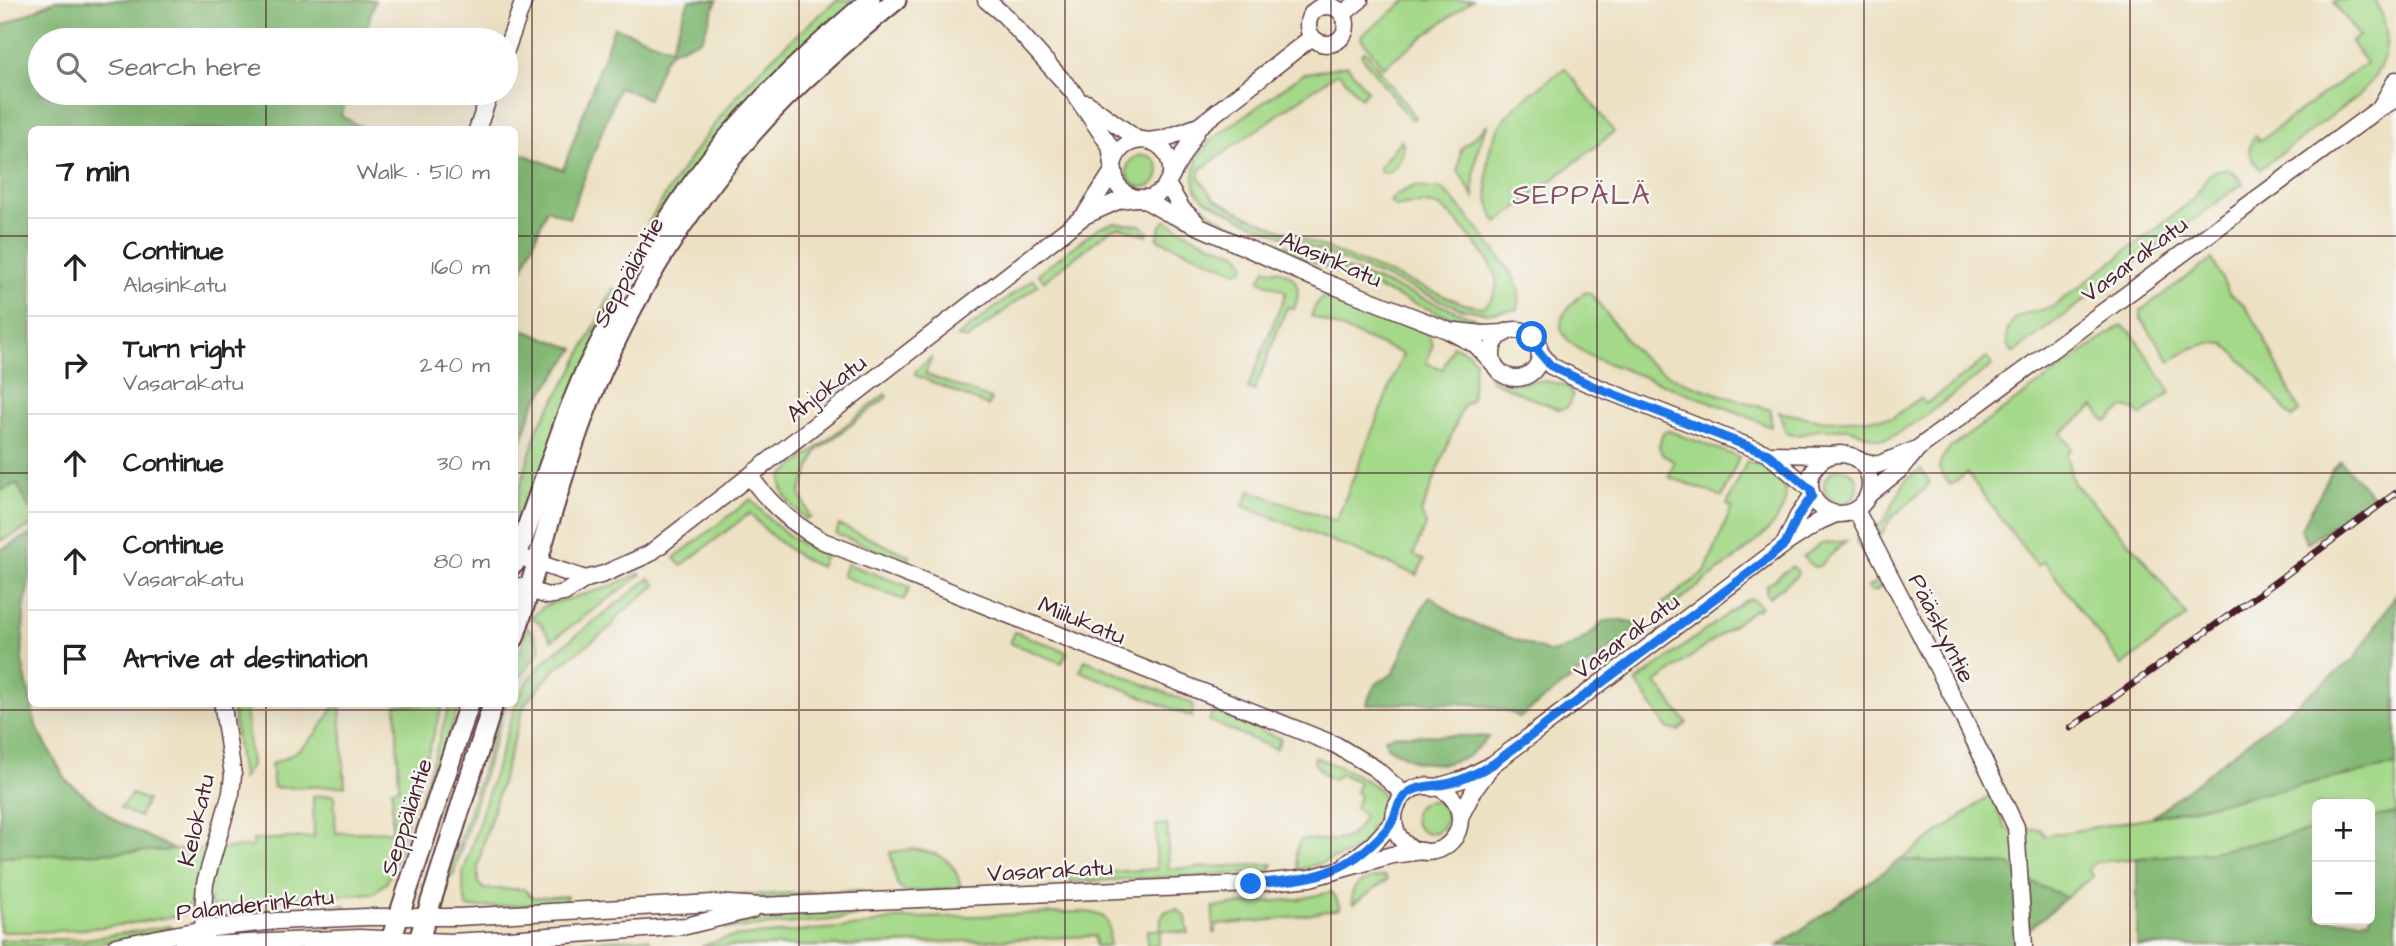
<!DOCTYPE html>
<meta charset="utf-8">
<style>
body{margin:0;font-family:"Architects Daughter",sans-serif;background:#f6f6f6;color:#222}
.controls{position:absolute;right:21px;bottom:21px;display:grid;overflow:hidden;border-radius:10px;box-shadow:0 7px 28px #0002}
.controls button{width:63px;height:63px;display:grid;place-items:center;padding:0;border:0;border-bottom:2px solid #e0e0e0;background:#fff;color:#222;font:35px sans-serif}
.stop{position:absolute;width:21px;height:21px;margin:-16px;border:5px solid #1a73e8;border-radius:50%;background:#fff}
.stop.end{background:#1a73e8;border-color:#fff;box-shadow:0 2px 7px #0008}
.list{margin:0;padding:0;list-style:none}
h2{display:flex;justify-content:space-between;align-items:center;height:91px;margin:0;padding:0 28px;font-size:30px}
h2 small{font-size:23px;font-weight:400;color:#767676}
.list li{display:grid;grid-template-columns:46px 1fr auto;gap:21px;align-items:center;box-sizing:border-box;height:98px;padding:0 28px;border-top:2px solid #e0e0e0}
.list b{display:block;font-size:26px;white-space:nowrap}
.list p{margin:0;font-size:23px;white-space:nowrap;color:#767676}
.list em{font-size:23px;font-style:normal;color:#767676}
.icon{flex:none;width:38px;height:38px;fill:none;stroke:currentColor;stroke-width:2;stroke-linecap:round;stroke-linejoin:round}
.map{position:relative;flex:none;width:2396px;height:946px;overflow:hidden}
.search{position:absolute;background:#fff;box-shadow:0 7px 28px #0002;left:28px;top:28px;width:490px;height:77px;display:flex;align-items:center;gap:18px;box-sizing:border-box;padding:0 24px;border-radius:38px;color:#767676;font-size:26px}
.panel{position:absolute;background:#fff;box-shadow:0 7px 28px #0002;left:28px;top:126px;width:490px;height:581px;border-radius:10px}
.map>svg:first-child{display:block}
.green{fill:#a4d989;stroke:#777c5a;stroke-width:2}
.forest{fill:#83b975;stroke:#666c50;stroke-width:2}
.lines{fill:none;stroke-linecap:round;stroke-linejoin:round}
.minor-casing{stroke:#623c42;stroke-width:19}
.major-casing{stroke:#623c42;stroke-width:23}
.minor{stroke:#fff;stroke-width:16}
.major{stroke:#fff;stroke-width:19}
.rail-casing{stroke:#4a1f2b;stroke-width:7}
.rail{stroke:#f6f6f2;stroke-width:4.5;stroke-dasharray:13;stroke-linecap:butt}
.route{stroke:#1a73e8;stroke-width:9}
.grid{fill:none;stroke:#4a1f2b;stroke-width:2;stroke-opacity:0.55}
.labels{text-anchor:middle;stroke-width:5;stroke-linejoin:round;paint-order:stroke}
.street-label{font-size:24px;fill:#4a1f2b;stroke:#f6f6f2}
.quarter-label{font-size:28px;letter-spacing:2px;fill:#874f60;stroke:#f6f6f2}
</style>
<div class="map">
<svg width="2396" height="946" viewBox="0 0 2396 946">
<rect width="100%" height="100%" fill="#f6f6f2"/>
<filter id="ink" filterUnits="userSpaceOnUse"><feTurbulence type="fractalNoise" baseFrequency=".0143" numOctaves="2"/><feDisplacementMap in="SourceGraphic" scale="14" xChannelSelector="R" yChannelSelector="G"/><feConvolveMatrix kernelMatrix="1 2 1 2 8 2 1 2 1" color-interpolation-filters="sRGB"/></filter>
<filter id="wash" filterUnits="userSpaceOnUse"><feTurbulence type="fractalNoise" baseFrequency=".00686" numOctaves="4" result="noise"/><feDisplacementMap in="SourceGraphic" scale="28" xChannelSelector="R" yChannelSelector="G"/><feGaussianBlur stdDeviation="1.57" result="paint"/><feColorMatrix in="noise" values="0 0 0 0 0 0 0 0 0 0 0 0 0 0 0 0 0 1.4 0 .05"/><feComposite in="paint" operator="in"/></filter>
<g filter="url(#wash)">
<rect width="100%" height="100%" fill="#ede1c3"/>
<g class="green">
<path d="M837,0H865L657,222L649,225L648,223C681,169 718,114 762,68C785,44 811,22 837,0Z"/>
<polygon points="1407,0 1472,0 1383,67 1361,38 1362,35"/>
<path d="M2336,0H2375C2396,37 2387,69 2357,97L2260,169C2250,157 2245,149 2255,136L2259,141L2366,63L2351,42L2359,36L2333,2Z"/>
<polygon points="1365,51 1415,117 1415,118 1410,119 1361,55"/>
<path d="M1347,65L1367,91L1361,98L1340,74L1337,73L1201,169L1199,178L1215,199L1247,216L1464,304L1483,307C1494,300 1499,287 1495,274C1491,260 1453,213 1439,207C1425,202 1410,204 1396,207L1390,202L1394,196L1414,186L1430,189L1439,188C1455,196 1511,269 1518,287C1520,295 1520,301 1518,309L1488,313L1462,309L1244,220L1204,199L1196,190L1194,177L1197,158L1211,140L1303,74Z"/>
<path d="M1565,68L1614,132L1497,223C1488,208 1487,193 1487,176C1487,117 1523,101 1565,68Z"/>
<path d="M1488,124C1475,146 1473,172 1474,197L1458,171L1461,149Z"/>
<path d="M1401,140C1407,152 1399,166 1388,173L1381,172L1379,169L1381,165Z"/>
<circle cx="1143" cy="171" r="16"/>
<polygon points="2227,169 2234,173 2243,183 2013,353 2007,344 2007,331 2014,319 2024,314 2053,307 2193,200 2209,175 2217,170"/>
<polygon points="1193,198 1217,217 1230,224 1479,320 1479,325 1441,314 1204,218 1185,202"/>
<polygon points="1166,220 1196,238 1239,254 1245,264 1243,269 1237,272 1157,239 1161,226"/>
<polygon points="1113,223 1140,225 1148,232 1147,235 1119,227 1110,230 1044,281 1038,274 1098,228"/>
<polygon points="2212,259 2229,293 2243,304 2257,324 2300,412 2292,418 2259,378 2225,344 2209,343 2193,348 2170,361 2141,319 2141,310"/>
<path d="M1266,269C1294,270 1304,284 1294,309L1287,307L1254,391L1248,388L1286,292L1259,280Z"/>
<polygon points="1033,279 1038,285 968,339 957,337"/>
<polygon points="613,289 617,290 515,548 515,504 538,427 572,372"/>
<path d="M1585,292L1590,293C1607,312 1623,339 1641,356C1667,383 1735,398 1771,410V427L1737,412L1594,358C1556,338 1548,321 1585,292Z"/>
<path d="M1333,294L1427,332L1433,344L1426,363L1443,369L1453,345L1469,353L1475,361L1471,400L1463,406L1421,513L1426,525L1413,555L1424,560L1417,575L1243,506L1250,491L1336,521L1403,354L1311,316C1316,304 1319,296 1333,294Z"/>
<polygon points="2121,325 2131,332 2171,392 2141,416 2135,410 2125,407 2106,422 2094,407 2061,433 2072,448 2066,455 2073,482 2140,554 2187,616 2122,666 2044,561 2037,566 1967,473 1950,485 1939,469 1941,460 1950,448"/>
<polygon points="932,357 925,374 991,399 988,406 915,375 916,370"/>
<polygon points="1987,358 1993,365 1922,418 1888,439 1877,439 1850,429 1817,429 1805,434 1794,435 1786,433 1779,412 1825,421 1892,418 1920,398 1926,404"/>
<path d="M1483,360C1491,365 1492,375 1501,380C1513,386 1527,380 1540,381C1549,381 1559,384 1567,386L1573,396C1570,405 1568,409 1558,409L1491,381Z"/>
<path d="M885,394L887,397L817,451L800,493L810,517L806,519C793,507 778,495 782,476Z"/>
<polygon points="1669,431 1739,457 1722,497 1669,477 1674,462 1662,454 1659,446 1663,432"/>
<path d="M1747,461C1756,465 1769,468 1776,474C1811,509 1741,554 1717,572C1700,585 1683,598 1666,611L1661,605L1705,572L1732,507L1727,505Z"/>
<polygon points="1921,469 1929,481 1928,486 1890,519 1881,536 1876,527 1884,521 1906,480"/>
<circle cx="1841" cy="486" r="17"/>
<polygon points="17,483 31,512 31,526 0,541 0,491"/>
<path d="M751,499C773,525 793,542 825,555L820,567C791,554 770,537 750,513L681,566L674,558Z"/>
<polygon points="839,525 910,556 907,562 836,534"/>
<polygon points="1857,539 1862,543 1885,582 1876,591 1871,591 1868,587 1878,582 1856,540"/>
<polygon points="1846,541 1819,566 1814,567 1803,557 1821,544"/>
<polygon points="847,564 910,587 904,600 842,576"/>
<polygon points="1792,566 1798,572 1796,576 1769,597 1766,593 1767,585"/>
<polygon points="640,573 641,575 552,640 540,623 531,617 546,605 607,588"/>
<polygon points="650,578 656,585 618,616 611,627 556,668 524,705 483,845 478,868 478,883 484,889 524,889 533,898 567,896 564,903 467,908 463,890 463,873 516,704 525,686 537,669 555,652"/>
<polygon points="1751,599 1756,601 1761,607 1757,610 1755,609 1656,683 1687,723 1679,731 1668,729 1636,682 1746,600"/>
<polygon points="527,628 532,631 541,649 515,684 515,667"/>
<polygon points="1015,632 1067,652 1062,663 1010,643"/>
<polygon points="1085,660 1193,704 1192,717 1080,671"/>
<polygon points="232,704 245,704 251,765 242,779"/>
<path d="M443,704L395,863L387,882L374,893L254,901L211,907L210,899L189,905L184,914C122,927 62,933 0,932V857L253,847V840L314,837L313,796L334,795L336,833L392,831V789L399,788L396,705Z"/>
<polygon points="450,704 460,704 432,779 402,880 400,880 397,877"/>
<polygon points="503,704 506,704 453,876 449,876"/>
<path d="M334,707H340L345,786L274,788L271,764C304,752 316,736 334,707Z"/>
<polygon points="1213,711 1281,739 1276,749 1209,721"/>
<path d="M1315,757C1331,764 1382,781 1385,801C1386,813 1376,822 1369,830L1371,837L1348,854L1299,870C1296,859 1293,846 1303,839C1330,841 1354,846 1364,815L1355,808L1360,795L1356,792L1359,782L1341,774L1333,780L1322,773L1314,762Z"/>
<polygon points="2396,765 2396,813 2370,818 2370,804 2317,804 2317,829 2212,852 2096,862 2088,870 2093,876 2066,897 2025,880 2011,865 1901,860 1992,794 2006,829 2041,829 2045,836 2152,817"/>
<polygon points="132,794 147,800 139,817 120,808"/>
<circle cx="1430" cy="817" r="16"/>
<polygon points="1156,825 1167,825 1169,869 1273,864 1269,872 1070,882 1067,875 1156,869"/>
<path d="M914,849C942,854 955,859 961,888L904,892L897,884L890,852Z"/>
<path d="M1385,876L1387,880L1353,904C1347,882 1368,879 1385,876Z"/>
<polygon points="862,890 862,894 722,901 721,896"/>
<polygon points="1331,892 1337,900 1340,909 1281,919 1216,925 1215,933 1213,933 1213,907 1299,899"/>
<polygon points="345,905 347,910 222,918 228,911"/>
<polygon points="1177,909 1186,917 1188,933 1161,930 1158,946 1147,946 1147,930 1160,930 1161,918 1166,911"/>
<polygon points="861,911 863,915 831,920 725,929 724,926 773,917"/>
<path d="M1082,912C1110,913 1110,921 1109,946H1096L1095,936L841,946H702L730,937L861,926L894,919Z"/>
<path d="M170,926L173,928C122,946 55,946 0,946V940L85,939Z"/>
<polygon points="648,938 651,943 514,946 524,944"/>
</g>
<g class="forest">
<polygon points="56,0 375,0 363,40 40,40 40,93 347,93 341,116 365,129 32,130 31,512 17,483 0,491 0,27"/>
<polygon points="689,0 717,0 702,39 671,51 664,60 648,99 619,87 569,218 547,209 515,289 515,151 563,170 614,27 671,48"/>
<polygon points="515,327 575,349 534,404 515,461"/>
<polygon points="2340,461 2374,497 2307,543 2301,529 2333,469"/>
<polygon points="31,534 31,570 24,611 22,661 36,726 66,780 115,820 174,850 0,857 0,550"/>
<polygon points="2396,594 2396,765 2152,817 2355,658"/>
<path d="M1430,596L1459,618L1551,653C1569,650 1592,635 1604,621L1622,620L1643,625L1520,717C1478,696 1413,704 1367,705C1371,687 1377,681 1393,674L1419,614Z"/>
<polygon points="1396,735 1476,736 1489,737 1467,757 1444,764 1416,762 1387,747 1385,738"/>
<polygon points="2396,813 2396,946 2137,946 2137,858 2212,852 2317,829 2317,920 2370,920 2370,818"/>
<polygon points="1900,860 2011,865 2025,880 2067,897 2015,941 2015,946 1778,946"/>
</g>
</g>
<g filter="url(#ink)">
<g class="lines">
<defs>
<g id="minor">
<polyline points="986,0 1005,16 1073,92 1110,146 1116,183 1124,193 1135,198 1151,198 1163,190 1199,126 1312,37"/>
<circle cx="1327" cy="25" r="19"/>
<polyline points="1343,14 1360,0"/>
<polyline points="506,50 524,0"/>
<polyline points="1087,103 1138,140"/>
<polyline points="2381,106 2396,80"/>
<polyline points="477,130 490,93"/>
<polyline points="1148,141 1163,139 1199,126"/>
<path d="M1113,164C1124,126 1175,136 1171,176"/>
<polyline points="1167,184 1182,209 1196,222"/>
<polyline points="1143,199 1166,212 1314,278 1447,330 1476,345 1493,363"/>
<polyline points="1084,216 1113,171"/>
<circle cx="1516" cy="354" r="24"/>
<polyline points="1456,331 1483,334 1505,333"/>
<polyline points="1539,351 1551,366 1577,379 1768,454 1810,489"/>
<circle cx="1840" cy="484" r="30"/>
<polyline points="1768,454 1830,455"/>
<polyline points="1859,460 1877,465 1917,449 2380,108 2396,99"/>
<path d="M750,476C769,504 794,525 823,541L1336,745L1376,769L1405,795"/>
<polyline points="1868,495 1902,468 1915,452"/>
<polyline points="1856,510 1961,713 2016,827 2024,946"/>
<polyline points="1786,541 1798,516 1812,496"/>
<polyline points="517,556 586,579"/>
<polyline points="514,585 548,596 564,593 586,579 604,574 649,554 1084,216 1120,200 1135,198"/>
<circle cx="1427" cy="819" r="33"/>
<polyline points="1433,788 1464,779 1493,764 1785,544 1820,521 1836,514"/>
<polyline points="1460,817 1474,790 1490,768"/>
<polyline points="1347,864 1373,844 1394,821"/>
<polyline points="205,939 203,911 205,883 231,793 233,775 223,707"/>
<polyline points="116,946 204,929 277,921 366,917 458,917 713,903 762,906 1251,884 1310,878 1392,855 1422,851"/>
<polyline points="182,946 359,938 450,942 508,939 686,926 751,910"/>
</g>
<g id="major">
<path d="M645,259C673,211 703,164 741,123C780,79 825,39 870,0"/>
<polyline points="514,564 568,413 585,372 617,310"/>
<path d="M514,638C538,565 556,491 582,420C621,315 679,218 752,133C795,84 846,41 896,0"/>
<polyline points="389,946 469,704"/>
<polyline points="417,946 493,704"/>
</g>
</defs>
<use href="#minor" class="minor-casing"/>
<use href="#major" class="major-casing"/>
<use href="#minor" class="minor"/>
<use href="#major" class="major"/>
<defs>
<polyline id="rail" points="2071,728 2277,581 2396,493"/>
</defs>
<use href="#rail" class="rail-casing"/>
<use href="#rail" class="rail"/>
</g>
</g>
<g class="lines" filter="url(#ink)">
<path class="route" d="M1251,884C1311,879 1345,877 1387,829C1398,817 1394,804 1408,793C1420,784 1440,787 1454,782C1468,778 1481,771 1493,764L1769,558L1785,544L1798,516L1812,496L1810,489L1768,454L1595,387L1551,366L1539,352L1532,337"/>
</g>
<path class="grid" d="M266,0V40M532,0V946M799,0V946M1065,0V946M1331,0V946M1597,0V946M1864,0V946M2130,0V946M266,93V130M0,236H32M514,236H2396M0,473H32M514,473H2396M266,704V946M0,710H2396"/>
<g class="labels">
<g class="street-label">
<text transform="translate(1331 259) rotate(23)" y="8">Alasinkatu</text>
<text transform="translate(2134 259) rotate(-37)" y="8">Vasarakatu</text>
<text transform="translate(628 272) rotate(-61)" y="8">Seppäläntie</text>
<text transform="translate(826 388) rotate(-38)" y="8">Ahjokatu</text>
<text transform="translate(1082 620) rotate(22)" y="8">Miilukatu</text>
<text transform="translate(1942 628) rotate(63)" y="8">Pääskyntie</text>
<text transform="translate(1626 636) rotate(-37)" y="8">Vasarakatu</text>
<text transform="translate(406 817) rotate(-72)" y="8">Seppäläntie</text>
<text transform="translate(196 820) rotate(-77)" y="8">Kelokatu</text>
<text transform="translate(1050 870) rotate(-3)" y="8">Vasarakatu</text>
<text transform="translate(255 904) rotate(-6)" y="8">Palanderinkatu</text>
</g>
<g class="quarter-label">
<text x="1582" y="204">SEPPÄLÄ</text>
</g>
</g>
</svg>
<div class="controls">
<button>+</button>
<button>−</button>
</div>
<div class="stop" style="left:1532px;top:337px"></div>
<div class="stop end" style="left:1251px;top:884px"></div>
<div class="search"><svg class="icon" aria-label="search" viewBox="0 0 24 24"><circle cx="10" cy="10" r="6"/><path d="M15 15l6 6"/></svg>Search here</div>
<section class="panel">
<h2>7 min<small>Walk · 510 m</small></h2>
<ul class="list">
<li><svg class="icon" aria-label="ahead" viewBox="0 0 24 24"><path d="M12 20V5M6 11l6-6 6 6"/></svg><div><b>Continue</b><p>Alasinkatu</p></div><em>160 m</em></li>
<li><svg class="icon" aria-label="right" viewBox="0 0 24 24"><path d="M7 20v-9h11M14 6l5 5-5 5"/></svg><div><b>Turn right</b><p>Vasarakatu</p></div><em>240 m</em></li>
<li><svg class="icon" aria-label="ahead" viewBox="0 0 24 24"><path d="M12 20V5M6 11l6-6 6 6"/></svg><div><b>Continue</b></div><em>30 m</em></li>
<li><svg class="icon" aria-label="ahead" viewBox="0 0 24 24"><path d="M12 20V5M6 11l6-6 6 6"/></svg><div><b>Continue</b><p>Vasarakatu</p></div><em>80 m</em></li>
<li><svg class="icon" aria-label="arrive" viewBox="0 0 24 24"><path d="M6 21V4h12l-3 4 3 4H6"/></svg><div><b>Arrive at destination</b></div></li>
</ul>
</section>
</div>
